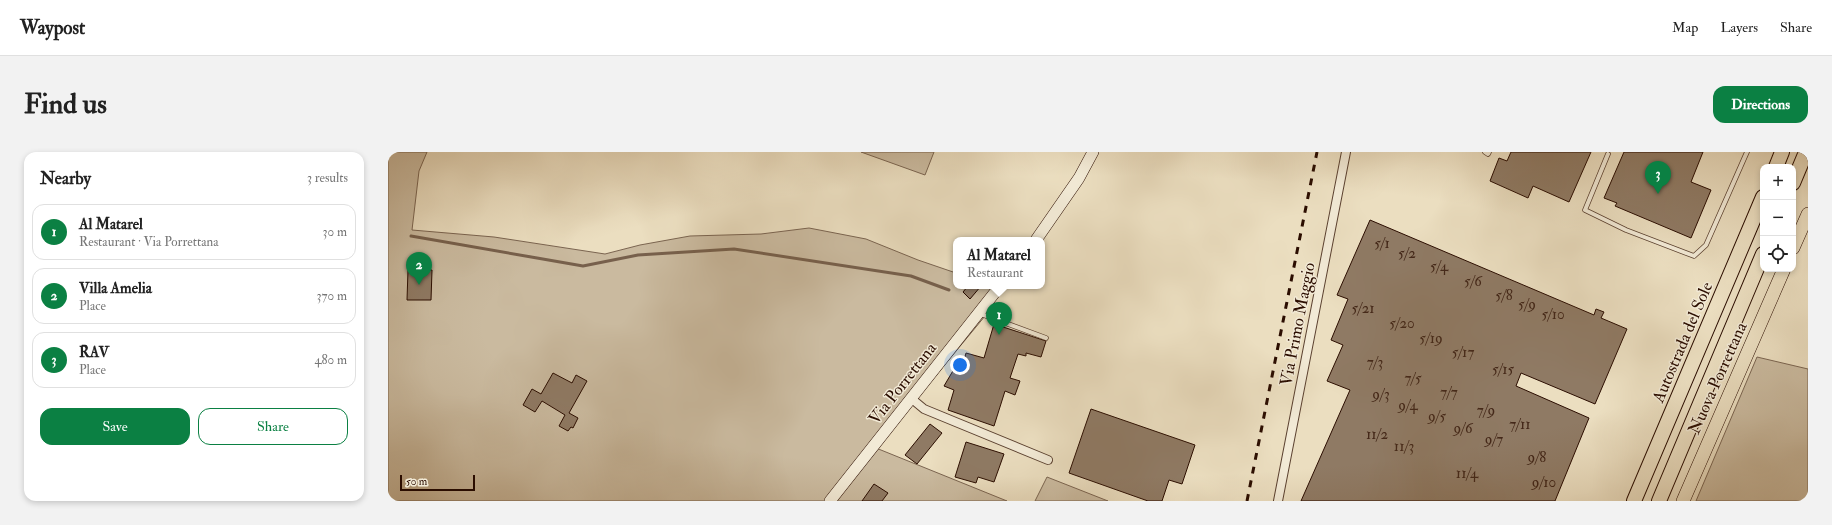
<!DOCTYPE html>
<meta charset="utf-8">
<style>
body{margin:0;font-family:"IM FELL Double Pica",serif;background:#f2f2f2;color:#222}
.controls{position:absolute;right:12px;top:12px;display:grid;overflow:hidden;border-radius:8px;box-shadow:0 2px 6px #0003}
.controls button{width:36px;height:36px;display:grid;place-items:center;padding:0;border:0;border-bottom:1px solid #e0e0e0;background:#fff;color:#222;font:20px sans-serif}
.scale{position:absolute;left:12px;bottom:10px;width:75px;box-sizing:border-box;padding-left:4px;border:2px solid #2b0d00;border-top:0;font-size:11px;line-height:14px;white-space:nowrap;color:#2b0d00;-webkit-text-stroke:3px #f2ead6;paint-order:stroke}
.you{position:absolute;left:572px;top:213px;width:14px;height:14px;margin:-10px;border:3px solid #fff;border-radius:50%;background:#1a73e8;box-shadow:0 0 0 6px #1a73e833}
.badge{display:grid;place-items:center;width:26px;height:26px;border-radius:50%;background:#0b8043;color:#fff;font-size:13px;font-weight:700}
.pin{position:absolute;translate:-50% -33px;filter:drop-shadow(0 1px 2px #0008)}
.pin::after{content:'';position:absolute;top:21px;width:14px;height:12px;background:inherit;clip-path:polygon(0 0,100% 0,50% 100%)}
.popup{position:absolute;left:565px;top:85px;width:92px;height:52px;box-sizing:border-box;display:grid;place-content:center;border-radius:8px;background:#fff;filter:drop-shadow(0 1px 3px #0005);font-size:13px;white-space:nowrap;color:#767676}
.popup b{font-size:15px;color:#222}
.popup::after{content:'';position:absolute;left:50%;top:100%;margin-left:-8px;border:8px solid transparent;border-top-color:#fff}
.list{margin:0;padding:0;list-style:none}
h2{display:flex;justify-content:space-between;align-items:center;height:52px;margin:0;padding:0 16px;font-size:17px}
h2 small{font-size:13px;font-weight:400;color:#767676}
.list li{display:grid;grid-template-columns:26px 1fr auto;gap:12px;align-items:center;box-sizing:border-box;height:56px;margin:0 8px 8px;padding:0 8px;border:1px solid #e0e0e0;border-radius:12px}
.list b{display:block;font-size:15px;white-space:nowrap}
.list p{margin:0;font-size:13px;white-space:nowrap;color:#767676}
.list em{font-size:13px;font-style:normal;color:#767676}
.actions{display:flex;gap:8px;padding:12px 16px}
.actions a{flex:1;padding:9px 0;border:1px solid #0b8043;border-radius:12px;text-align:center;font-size:14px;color:#0b8043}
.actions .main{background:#0b8043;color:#fff}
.icon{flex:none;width:22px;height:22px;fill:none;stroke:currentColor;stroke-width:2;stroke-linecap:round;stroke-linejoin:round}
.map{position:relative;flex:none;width:1420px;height:349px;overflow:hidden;border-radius:12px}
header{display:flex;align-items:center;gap:24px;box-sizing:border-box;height:56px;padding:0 20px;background:#fff;border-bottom:1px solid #e0e0e0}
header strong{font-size:19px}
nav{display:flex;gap:22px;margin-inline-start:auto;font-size:14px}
.intro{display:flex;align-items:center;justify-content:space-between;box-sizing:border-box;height:96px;padding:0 24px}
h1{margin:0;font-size:28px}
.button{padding:10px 18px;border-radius:12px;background:#0b8043;color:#fff;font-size:14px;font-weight:700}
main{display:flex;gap:24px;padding:0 24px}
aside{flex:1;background:#fff;border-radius:12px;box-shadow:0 2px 6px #0003}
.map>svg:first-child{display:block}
.green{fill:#caba9f;stroke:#7a6450}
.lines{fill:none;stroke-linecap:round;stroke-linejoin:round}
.stream{stroke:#77604c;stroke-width:3}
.building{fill:#8f7a64;stroke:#2b0d00}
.service-casing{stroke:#5b4130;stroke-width:5.5}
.minor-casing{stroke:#5b4130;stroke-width:10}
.secondary-casing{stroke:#2b0d00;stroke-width:12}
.trunk-casing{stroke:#2b0d00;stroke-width:14}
.motorway-casing{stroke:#2b0d00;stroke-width:16}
.service{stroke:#f2ead6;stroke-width:4}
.minor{stroke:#f2ead6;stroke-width:8}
.secondary{stroke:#f2ead6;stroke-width:11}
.trunk{stroke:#ebdec0;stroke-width:13}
.motorway{stroke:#ebdec0;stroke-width:14}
.rail{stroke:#2b0d00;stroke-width:3;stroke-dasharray:7 7;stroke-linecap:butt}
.labels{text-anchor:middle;stroke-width:3;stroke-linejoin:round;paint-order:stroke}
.number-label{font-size:15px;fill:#442819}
.street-label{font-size:17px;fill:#2b0d00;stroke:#f2ead6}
</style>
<header>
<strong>Waypost</strong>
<nav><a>Map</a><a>Layers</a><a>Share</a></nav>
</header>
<div class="intro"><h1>Find us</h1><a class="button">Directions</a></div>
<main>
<aside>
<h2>Nearby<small>3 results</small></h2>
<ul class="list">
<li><span class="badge">1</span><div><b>Al Matarel</b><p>Restaurant · Via Porrettana</p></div><em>30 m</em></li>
<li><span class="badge">2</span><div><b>Villa Amelia</b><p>Place</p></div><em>370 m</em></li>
<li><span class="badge">3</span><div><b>RAV</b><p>Place</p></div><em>480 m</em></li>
</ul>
<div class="actions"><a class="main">Save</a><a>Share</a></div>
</aside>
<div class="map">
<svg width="1420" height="349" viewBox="0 0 1420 349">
<rect width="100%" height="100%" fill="#ebdec0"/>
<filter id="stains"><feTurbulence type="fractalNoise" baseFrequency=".005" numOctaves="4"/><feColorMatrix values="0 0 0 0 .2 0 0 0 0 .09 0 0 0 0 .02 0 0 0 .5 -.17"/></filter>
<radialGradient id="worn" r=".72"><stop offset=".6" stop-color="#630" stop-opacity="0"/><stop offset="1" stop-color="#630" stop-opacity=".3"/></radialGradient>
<g class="green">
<polygon points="0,0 39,0 31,19 24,78 106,85 217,102 252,93 302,84 373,82 421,76 478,87 530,108 568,121 568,134 602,134 612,138 602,158 488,296 619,349 0,349"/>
<polygon points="473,0 546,0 537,23"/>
<polygon points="1369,205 1420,217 1420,349 1308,349"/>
<polygon points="659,325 720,349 647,349"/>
</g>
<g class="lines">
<polyline class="stream" points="23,84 195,114 250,103 346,97 523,124 561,138"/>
</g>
<g class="building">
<polygon points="1123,0 1203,0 1181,50 1145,34 1140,46 1102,29 1111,6 1119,9"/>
<polygon points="1236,0 1315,0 1303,30 1323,38 1303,86 1227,54 1229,51 1216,46"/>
<polygon points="982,68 1206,163 1208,157 1216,160 1213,166 1239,177 1207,252 1133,221 1128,234 1201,266 1167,349 913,349 962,238 939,229 955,193 943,188 960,147 949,143"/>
<polygon points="20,118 44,118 43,148 19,148"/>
<polygon points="580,134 593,134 582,147 575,140"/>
<polygon points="606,172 658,189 653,205 638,201 638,204 630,202 622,226 632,229 627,243 617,239 606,274 560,258 566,238 556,234 566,217 573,219 578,201 596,206"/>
<polygon points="165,221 184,231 188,223 199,229 181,261 190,266 185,276 183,275 180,279 171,274 177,263 154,249 147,260 135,253 144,237 153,242"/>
<polygon points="703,257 807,293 794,332 781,328 774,349 760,349 681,321"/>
<polygon points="542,272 554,281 529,312 517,303"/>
<polygon points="578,290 616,302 606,330 590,325 588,331 567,325"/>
<polygon points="486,332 500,341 494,349 474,349"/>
</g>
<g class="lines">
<defs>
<g id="service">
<polyline points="1097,0 1100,2 1101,0"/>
<polyline points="1220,2 1197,58 1238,78 1306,104 1318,93 1359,0"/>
<polyline points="593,162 658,186"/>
</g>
<g id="minor">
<polyline points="524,247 536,257 660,308"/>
<polyline points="890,349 958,0"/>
</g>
<g id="secondary">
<polyline points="648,88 691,26 705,0"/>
<polyline points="442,349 612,134"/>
</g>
<g id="trunk">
<polyline points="1405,96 1420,62"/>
<polyline points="1295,349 1396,117"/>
</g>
<g id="motorway">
<polyline points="1388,15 1394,0"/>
<polyline points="1405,31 1418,0"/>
<polyline points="1246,349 1375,45"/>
<polyline points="1271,349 1375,102"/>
</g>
</defs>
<use href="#service" class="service-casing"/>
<use href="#minor" class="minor-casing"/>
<use href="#secondary" class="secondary-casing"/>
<use href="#trunk" class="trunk-casing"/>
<use href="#motorway" class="motorway-casing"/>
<use href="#service" class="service"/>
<use href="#minor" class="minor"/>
<use href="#secondary" class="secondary"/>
<use href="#trunk" class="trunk"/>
<use href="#motorway" class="motorway"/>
<polyline class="rail" points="859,349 929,0"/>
</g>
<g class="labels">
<g class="number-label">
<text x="994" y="96">5/1</text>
<text x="1019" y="106">5/2</text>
<text x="1051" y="119">5/4</text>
<text x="1085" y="134">5/6</text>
<text x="1116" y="148">5/8</text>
<text x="1139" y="157">5/9</text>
<text x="975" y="161">5/21</text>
<text x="1165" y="167">5/10</text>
<text x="1014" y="176">5/20</text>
<text x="1043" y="191">5/19</text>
<text x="1075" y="205">5/17</text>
<text x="987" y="215">7/3</text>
<text x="1115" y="222">5/15</text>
<text x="1025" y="231">7/5</text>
<text x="1061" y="245">7/7</text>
<text x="993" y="247">9/3</text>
<text x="1020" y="258">9/4</text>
<text x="1098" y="263">7/9</text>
<text x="1049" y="269">9/5</text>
<text x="1132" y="277">7/11</text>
<text x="1075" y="281">9/6</text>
<text x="989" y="287">11/2</text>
<text x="1106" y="292">9/7</text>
<text x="1016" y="299">11/3</text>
<text x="1149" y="310">9/8</text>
<text x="1079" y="326">11/4</text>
<text x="1156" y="335">9/10</text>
</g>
<g class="street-label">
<text transform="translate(909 172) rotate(-79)" y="6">Via Primo Maggio</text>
<text transform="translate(1294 190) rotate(-67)" y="6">Autostrada del Sole</text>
<text transform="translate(1329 226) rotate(-66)" y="6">Nuova Porrettana</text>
<text transform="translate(514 231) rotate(-52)" y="6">Via Porrettana</text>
</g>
</g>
<rect width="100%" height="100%" filter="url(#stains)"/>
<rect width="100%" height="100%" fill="url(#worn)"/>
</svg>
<div class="controls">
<button>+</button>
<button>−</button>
<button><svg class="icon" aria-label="locate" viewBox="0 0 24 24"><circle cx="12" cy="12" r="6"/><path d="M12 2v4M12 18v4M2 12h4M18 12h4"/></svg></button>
</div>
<div class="scale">50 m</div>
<div class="you"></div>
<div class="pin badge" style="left:611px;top:183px">1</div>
<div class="popup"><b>Al Matarel</b>Restaurant</div>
<div class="pin badge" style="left:31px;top:133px">2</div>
<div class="pin badge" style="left:1270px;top:42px">3</div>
</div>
</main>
